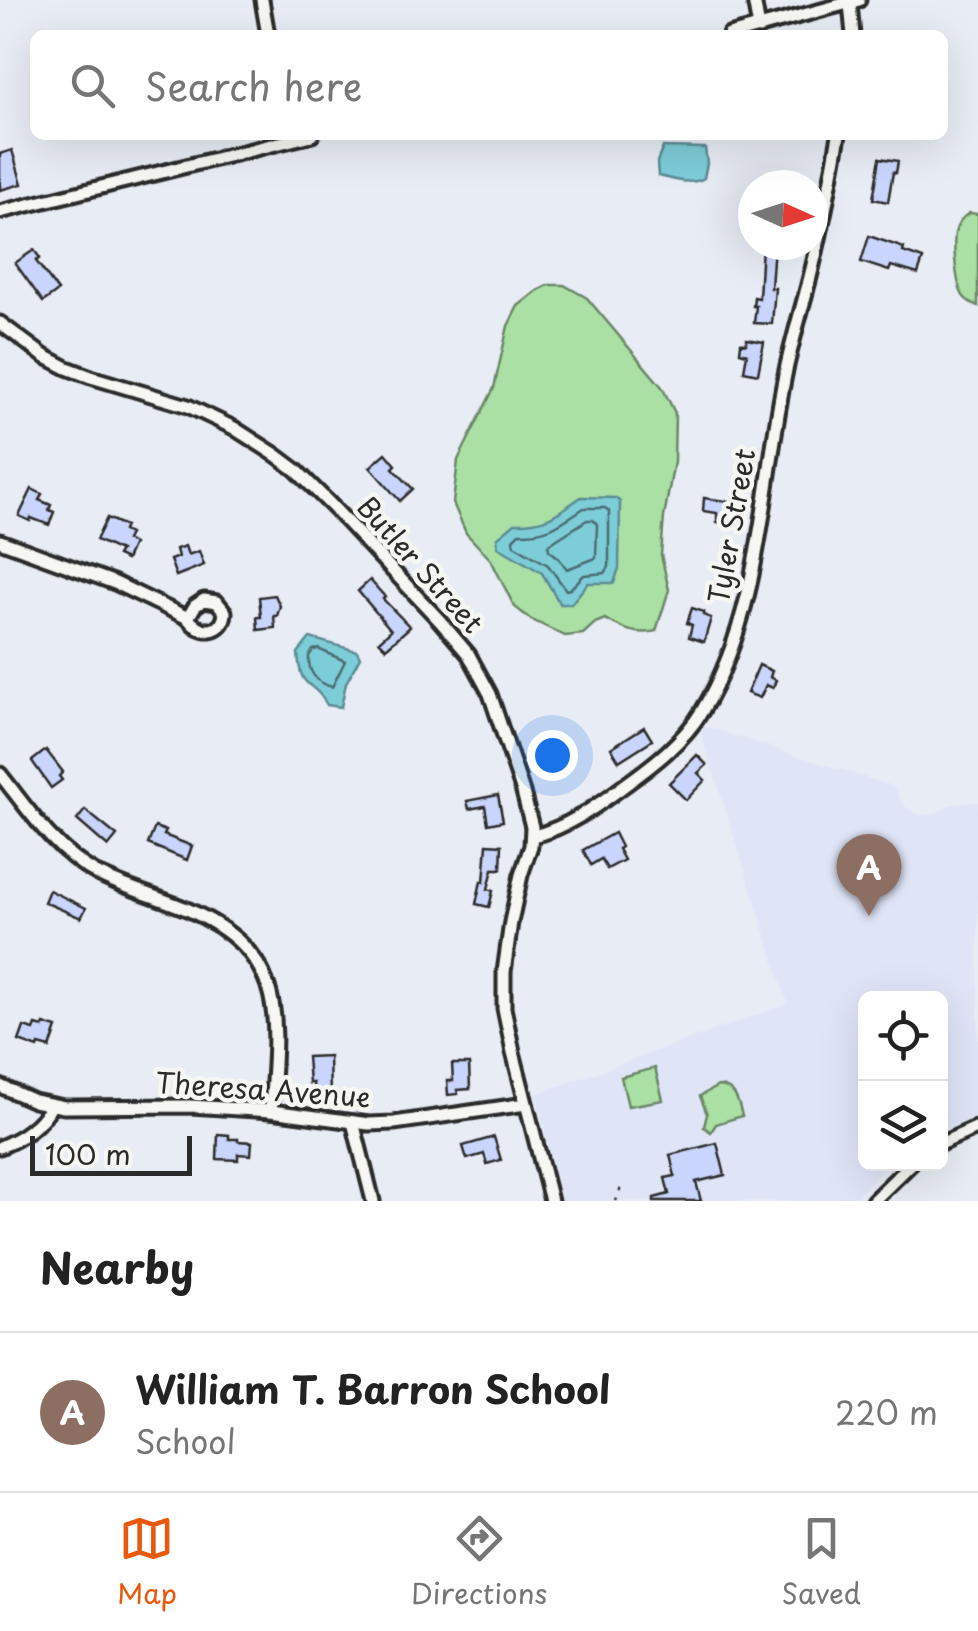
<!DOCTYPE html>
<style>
body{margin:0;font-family:"Playpen Sans",sans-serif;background:#f6f6f6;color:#222}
.controls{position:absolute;right:30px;bottom:30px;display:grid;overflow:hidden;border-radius:15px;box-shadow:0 10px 40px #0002}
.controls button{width:90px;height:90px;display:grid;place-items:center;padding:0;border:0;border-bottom:2px solid #e0e0e0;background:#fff;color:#222;font:50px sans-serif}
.compass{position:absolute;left:738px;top:170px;width:90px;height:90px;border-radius:50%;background:#fff;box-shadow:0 10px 40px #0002;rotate:93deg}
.scale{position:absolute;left:30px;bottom:25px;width:162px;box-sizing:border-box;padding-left:10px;border:5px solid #2b2b2b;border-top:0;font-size:28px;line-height:35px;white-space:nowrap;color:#2b2b2b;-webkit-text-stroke:8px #f6f6f2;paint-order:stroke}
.you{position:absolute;left:552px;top:755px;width:35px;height:35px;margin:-25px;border:8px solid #fff;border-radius:50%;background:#1a73e8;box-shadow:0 0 0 15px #1a73e833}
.badge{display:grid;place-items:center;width:65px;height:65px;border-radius:50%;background:#ea580c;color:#fff;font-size:32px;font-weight:700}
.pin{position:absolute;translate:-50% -82px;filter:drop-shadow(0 2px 5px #0008)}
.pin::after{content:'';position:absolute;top:52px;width:35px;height:30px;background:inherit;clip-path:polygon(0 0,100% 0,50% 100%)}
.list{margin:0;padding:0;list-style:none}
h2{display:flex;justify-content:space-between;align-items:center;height:130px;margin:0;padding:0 40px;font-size:42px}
h2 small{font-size:32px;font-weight:400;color:#767676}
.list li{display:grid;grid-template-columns:65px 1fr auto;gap:30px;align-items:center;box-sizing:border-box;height:160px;padding:0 40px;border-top:2px solid #e0e0e0}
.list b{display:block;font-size:38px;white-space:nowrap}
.list p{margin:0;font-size:32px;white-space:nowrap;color:#767676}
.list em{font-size:32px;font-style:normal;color:#767676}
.icon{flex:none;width:55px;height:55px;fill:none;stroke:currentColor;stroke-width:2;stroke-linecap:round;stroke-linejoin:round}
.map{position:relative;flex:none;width:978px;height:1201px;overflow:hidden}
.search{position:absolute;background:#fff;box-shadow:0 10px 40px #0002;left:30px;right:30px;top:30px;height:110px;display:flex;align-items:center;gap:25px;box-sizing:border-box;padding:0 35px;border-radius:15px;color:#767676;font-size:38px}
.sheet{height:290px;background:#fff}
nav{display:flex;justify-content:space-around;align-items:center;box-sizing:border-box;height:140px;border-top:2px solid #e0e0e0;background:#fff;font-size:28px;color:#767676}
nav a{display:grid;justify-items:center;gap:5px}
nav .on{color:#ea580c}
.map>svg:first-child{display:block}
.built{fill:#dfe5f7}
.green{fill:#aae0a3;stroke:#6a8667;stroke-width:2.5}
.water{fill:#7dcdd9;stroke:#5c8c93;stroke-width:2.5}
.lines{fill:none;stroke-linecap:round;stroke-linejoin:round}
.shore{stroke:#4c6c71;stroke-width:2.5}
.building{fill:#c9d5fc;stroke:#2b2b2b;stroke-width:2.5}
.minor-casing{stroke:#2b2b2b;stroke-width:19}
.path{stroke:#2b2b2b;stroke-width:2.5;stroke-dasharray:2.5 8;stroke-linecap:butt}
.minor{stroke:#f6f6f2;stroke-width:11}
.labels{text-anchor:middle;stroke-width:9;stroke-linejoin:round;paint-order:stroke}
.street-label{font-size:28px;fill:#2b2b2b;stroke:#f6f6f2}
</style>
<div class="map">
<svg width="978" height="1201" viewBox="0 0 978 1201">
<rect width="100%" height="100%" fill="#e8ecf5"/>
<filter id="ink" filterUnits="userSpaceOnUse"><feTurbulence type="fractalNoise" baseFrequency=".01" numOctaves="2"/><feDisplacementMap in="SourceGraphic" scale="20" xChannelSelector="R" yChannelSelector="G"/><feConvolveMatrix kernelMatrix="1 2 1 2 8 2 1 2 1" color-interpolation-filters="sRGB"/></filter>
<g filter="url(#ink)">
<polygon class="built" points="698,724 895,787 903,805 916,814 929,815 943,810 950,804 978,802 978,1117 941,1131 940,998 866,998 866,1164 888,1164 852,1201 561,1201 536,1094 788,1004"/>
<g class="green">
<path d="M969,213L978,214V306C973,304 968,302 964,297C956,287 953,246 955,233C957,224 961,218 969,213Z"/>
<path d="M549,285H564L587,298L662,387L675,413L674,462L664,517L661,555L669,590L656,631C636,636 623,629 605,619L595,623L583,634L565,636L530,619L514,606L491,560L466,533L453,503L458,460L494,388L508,326L518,306L537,291Z"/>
<polygon points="655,1068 663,1100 628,1106 621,1077"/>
<path d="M718,1086C736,1087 738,1101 742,1116L716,1124L711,1132L704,1127L707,1114L700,1096Z"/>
</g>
<g class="water">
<path d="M663,147L705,148L707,163L704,178C691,186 673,179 658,176L657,162Z"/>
<path d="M581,497L616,498L620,502L619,568L614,583H588L571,604H560L542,573L498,547L497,538L515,523C546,524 557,514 581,497Z"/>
<path d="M310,638L357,651L360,657L346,683L341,707L327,705C313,678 300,693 298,653Z"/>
</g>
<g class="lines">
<g class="shore">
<path d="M584,508H605L609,511V567L605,573L584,575L570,589L566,590L548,565L514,545L513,539L519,533C549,534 561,523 584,508Z"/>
<polygon points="587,520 593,520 597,524 596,558 567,569 558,557 549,550 548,545"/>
<path d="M318,649L345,661L332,687C316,683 308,672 309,656L313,650Z"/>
</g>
</g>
<g class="building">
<polygon points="12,150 22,184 0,190 0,154"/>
<polygon points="880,158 898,161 896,173 893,172 888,202 873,199"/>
<polygon points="869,236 904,248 903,252 923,259 918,274 891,266 889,271 861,262"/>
<polygon points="762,245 774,245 771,288 775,288 772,324 754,323 756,306 753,306 754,297 759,298"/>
<polygon points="34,250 40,258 36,261 58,291 43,302 15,263"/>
<polygon points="747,339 764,342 758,374 744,371 747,354 740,352 741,343 746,344"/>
<polygon points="386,453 396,465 393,468 413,489 400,501 370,467"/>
<polygon points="32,489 42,494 39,500 51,505 49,510 54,512 49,525 31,518 30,521 19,516"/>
<polygon points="704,498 734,502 732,524 717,522 717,513 703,511"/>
<polygon points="107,518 125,526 123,531 129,534 126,540 133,544 126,560 117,556 120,551 96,540"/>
<polygon points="185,546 188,555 199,551 204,565 176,576 170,560 178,557 176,549"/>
<polygon points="370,580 385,597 383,599 410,627 386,648 379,641 391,630 358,591"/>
<polygon points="275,595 280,606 277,616 274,616 275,628 258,630 257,617 261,617 259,597"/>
<polygon points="692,608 704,612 703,615 711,618 704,642 689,637 692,625 687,623"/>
<polygon points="759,665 772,671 770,677 776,680 773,688 766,685 760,698 747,693"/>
<polygon points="644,727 652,740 619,761 611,748"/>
<polygon points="46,750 63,772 59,776 62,780 51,788 32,761"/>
<polygon points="697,755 707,765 698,773 705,780 686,800 669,783"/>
<polygon points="498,795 503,821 488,824 485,806 469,809 467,801"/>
<polygon points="85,810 117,836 108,847 77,820"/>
<polygon points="155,827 166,831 164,835 192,846 187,860 148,844"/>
<polygon points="614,833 621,847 618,849 624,860 607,869 601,859 591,865 583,850"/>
<polygon points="487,844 502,845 501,869 493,869 488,889 493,891 489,907 476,904 481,881 484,882"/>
<polygon points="49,890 86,908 81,918 44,902"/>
<polygon points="44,1024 57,1028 50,1048 39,1045 38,1048 19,1041 24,1027 34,1030 36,1025 43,1027"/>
<polygon points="329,1056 330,1095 314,1096 313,1083 309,1083 307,1057"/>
<polygon points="452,1064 469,1064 470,1089 457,1090 458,1094 448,1095 447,1081 453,1081"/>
<polygon points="218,1134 229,1135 229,1139 238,1139 238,1141 252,1142 251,1155 238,1154 238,1160 217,1159"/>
<polygon points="494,1137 501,1160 487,1164 484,1154 467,1159 463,1146"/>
<polygon points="717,1143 725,1175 696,1182 701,1201 654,1201 654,1198 669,1194 665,1178 675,1176 670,1155"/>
</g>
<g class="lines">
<defs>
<g id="minor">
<polyline points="262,0 268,35"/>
<polyline points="754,0 759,28"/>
<polyline points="850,4 853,35"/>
<polyline points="729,35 859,0"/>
<polyline points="0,212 312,135"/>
<polyline points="0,323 44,356 67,368 91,377 188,406 234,428 276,455 296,470 332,506 440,621 469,655 490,694 523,792 532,827 531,846 521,875 511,922 504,972 504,1008 513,1052 551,1201"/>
<path d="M0,541L115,583L188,618C199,635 224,635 225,612L217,602L204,600L195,606L188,618"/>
<path d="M0,774C28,809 54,850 96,873C125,888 159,897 189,910C289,955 277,1018 271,1111"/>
<path d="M533,836C567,828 597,806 625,785C653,765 684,741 702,711C760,616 763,488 784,380C791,343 803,306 812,269C823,225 831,180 839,135"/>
<polyline points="0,1086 34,1101 64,1107 190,1106 271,1111 369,1124 394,1123 526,1104"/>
<polyline points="353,1122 373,1201"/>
<polyline points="940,1144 978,1127"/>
<path d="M0,1147C20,1139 40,1126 51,1106"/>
<polyline points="873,1201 911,1164"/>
</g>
</defs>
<use href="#minor" class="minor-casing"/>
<polyline class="path" points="616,1201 621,1187"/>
<use href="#minor" class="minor"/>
</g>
</g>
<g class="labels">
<g class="street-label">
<text transform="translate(732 526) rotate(-80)" y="10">Tyler Street</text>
<text transform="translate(420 565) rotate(48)" y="10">Butler Street</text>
<text transform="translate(263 1090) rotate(4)" y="10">Theresa Avenue</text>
</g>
</g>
</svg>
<div class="controls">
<button><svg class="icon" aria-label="locate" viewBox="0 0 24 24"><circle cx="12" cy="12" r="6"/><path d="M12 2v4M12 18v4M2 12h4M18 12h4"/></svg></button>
<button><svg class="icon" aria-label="layers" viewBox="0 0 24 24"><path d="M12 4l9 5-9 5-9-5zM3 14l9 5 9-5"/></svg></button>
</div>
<svg class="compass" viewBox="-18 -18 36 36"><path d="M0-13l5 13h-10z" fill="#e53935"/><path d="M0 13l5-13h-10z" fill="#767676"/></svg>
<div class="scale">100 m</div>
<div class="you"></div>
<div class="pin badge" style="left:869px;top:916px;background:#8d6e63">A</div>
<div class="search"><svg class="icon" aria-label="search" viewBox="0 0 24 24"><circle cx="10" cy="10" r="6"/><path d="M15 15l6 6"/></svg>Search here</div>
</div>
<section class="sheet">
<h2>Nearby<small></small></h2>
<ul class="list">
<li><span class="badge" style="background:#8d6e63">A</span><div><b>William T. Barron School</b><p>School</p></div><em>220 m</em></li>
</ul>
</section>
<nav>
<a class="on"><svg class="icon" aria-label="map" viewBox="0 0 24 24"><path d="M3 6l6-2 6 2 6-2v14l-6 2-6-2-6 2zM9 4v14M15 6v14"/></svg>Map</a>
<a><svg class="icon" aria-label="directions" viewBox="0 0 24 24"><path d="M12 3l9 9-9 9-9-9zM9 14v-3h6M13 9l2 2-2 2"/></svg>Directions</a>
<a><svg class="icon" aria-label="saved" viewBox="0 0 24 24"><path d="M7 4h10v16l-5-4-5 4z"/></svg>Saved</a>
</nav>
